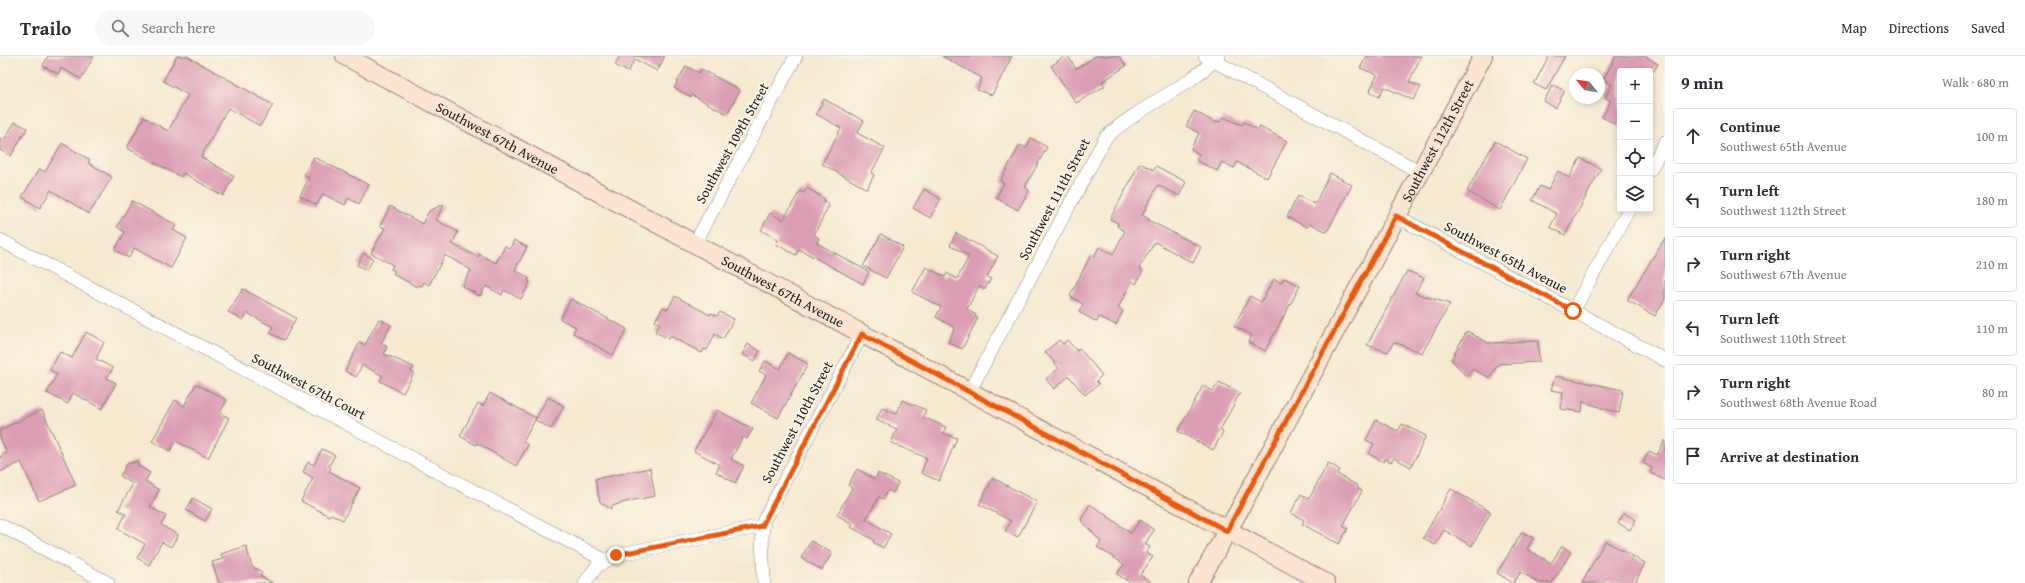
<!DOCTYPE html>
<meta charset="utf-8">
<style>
body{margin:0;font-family:"Gentium Book Plus",serif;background:#f7f7f7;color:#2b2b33}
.controls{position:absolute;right:12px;top:12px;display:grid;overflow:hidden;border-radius:4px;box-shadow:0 2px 6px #0003}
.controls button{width:36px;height:36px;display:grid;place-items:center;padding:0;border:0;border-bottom:1px solid #e1e1e2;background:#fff;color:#2b2b33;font:20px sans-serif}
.compass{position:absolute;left:1569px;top:12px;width:36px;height:36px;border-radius:50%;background:#fff;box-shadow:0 2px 6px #0003;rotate:300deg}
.stop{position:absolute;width:12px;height:12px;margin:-9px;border:3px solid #ea580c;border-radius:50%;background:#fff}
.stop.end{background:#ea580c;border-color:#fff;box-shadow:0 1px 4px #0008}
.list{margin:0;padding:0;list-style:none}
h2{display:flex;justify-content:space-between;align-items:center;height:52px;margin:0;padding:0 16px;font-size:17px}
h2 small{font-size:13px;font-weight:400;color:#7c7c81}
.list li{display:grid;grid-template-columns:26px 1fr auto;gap:12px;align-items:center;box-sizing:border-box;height:56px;margin:0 8px 8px;padding:0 8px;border:1px solid #e1e1e2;border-radius:4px}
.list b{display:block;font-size:15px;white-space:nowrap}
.list p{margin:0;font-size:13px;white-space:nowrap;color:#7c7c81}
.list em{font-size:13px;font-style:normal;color:#7c7c81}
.icon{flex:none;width:22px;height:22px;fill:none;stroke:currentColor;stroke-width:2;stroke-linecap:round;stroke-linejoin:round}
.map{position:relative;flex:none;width:1665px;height:527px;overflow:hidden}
header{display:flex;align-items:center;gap:24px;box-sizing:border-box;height:56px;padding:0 20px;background:#fff;border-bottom:1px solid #e1e1e2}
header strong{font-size:19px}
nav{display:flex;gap:22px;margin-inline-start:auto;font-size:14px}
.search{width:280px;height:36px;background:#f7f7f7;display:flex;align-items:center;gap:10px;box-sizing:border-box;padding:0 14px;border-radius:22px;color:#7c7c81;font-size:15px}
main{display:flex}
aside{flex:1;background:#fff}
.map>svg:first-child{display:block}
.building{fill:#dc9eb4}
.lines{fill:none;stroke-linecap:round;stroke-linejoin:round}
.street-casing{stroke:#888276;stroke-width:14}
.secondary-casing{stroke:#888276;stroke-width:20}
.street{stroke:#fff;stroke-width:13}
.secondary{stroke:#fde4d0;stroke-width:18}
.route{stroke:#ea580c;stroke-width:5}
.labels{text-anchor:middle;stroke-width:4;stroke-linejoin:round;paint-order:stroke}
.street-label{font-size:14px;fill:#1c1c1c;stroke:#fcf5e5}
</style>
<header>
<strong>Trailo</strong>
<div class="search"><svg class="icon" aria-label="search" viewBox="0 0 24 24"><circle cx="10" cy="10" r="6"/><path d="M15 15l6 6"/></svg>Search here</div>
<nav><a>Map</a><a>Directions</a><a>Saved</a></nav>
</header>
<main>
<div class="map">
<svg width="1665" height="527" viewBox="0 0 1665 527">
<rect width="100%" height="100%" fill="#fcf5e5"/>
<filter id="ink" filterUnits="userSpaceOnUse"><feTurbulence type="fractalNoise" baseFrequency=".025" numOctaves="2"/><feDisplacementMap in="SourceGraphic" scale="8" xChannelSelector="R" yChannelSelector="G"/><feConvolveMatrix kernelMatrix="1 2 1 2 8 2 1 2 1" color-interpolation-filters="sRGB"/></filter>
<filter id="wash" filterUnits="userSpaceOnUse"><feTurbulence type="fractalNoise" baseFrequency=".012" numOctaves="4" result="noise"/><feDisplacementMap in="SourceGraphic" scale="16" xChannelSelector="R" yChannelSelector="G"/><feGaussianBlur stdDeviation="0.9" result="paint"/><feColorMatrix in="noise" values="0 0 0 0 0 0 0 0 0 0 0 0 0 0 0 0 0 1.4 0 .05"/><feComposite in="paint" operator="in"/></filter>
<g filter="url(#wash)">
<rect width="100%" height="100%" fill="#f5e9d0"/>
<g id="blocks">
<g class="building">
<polygon points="48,0 94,0 81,23 61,12 58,18 43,10"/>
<polygon points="177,0 187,0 273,49 260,70 228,52 201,101 234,120 223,140 183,117 181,121 127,92 144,61 168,75 188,39 163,25"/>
<polygon points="620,0 665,0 657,15 635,3 628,16 615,9"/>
<polygon points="942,0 1012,0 992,39 977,34 982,22"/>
<polygon points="1065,0 1068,0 1076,13 1096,0 1119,0 1126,10 1102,26 1105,30 1076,47 1051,10"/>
<polygon points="1367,0 1421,0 1409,26 1421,31 1413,44 1384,31 1379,41 1370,35 1377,19 1360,12"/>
<polygon points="1549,0 1565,0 1546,34 1534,28"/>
<polygon points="1616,0 1645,0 1658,8 1654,15 1620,15 1620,71 1602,61 1611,45 1605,41 1612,29 1603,24"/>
<polygon points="686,10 699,17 701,13 740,34 727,58 692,39 691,41 674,32"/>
<polygon points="1553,29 1565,35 1555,52 1544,45"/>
<polygon points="824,43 864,65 857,77 885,92 871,117 874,119 867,133 822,108 841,72 816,58"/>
<polygon points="1194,55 1216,67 1217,65 1220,66 1223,61 1242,69 1244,66 1258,74 1260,71 1287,85 1267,122 1237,106 1234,112 1222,106 1217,115 1196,104 1199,98 1191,93 1199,77 1186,70"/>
<polygon points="15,66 27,72 11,100 0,94 0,82 4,84"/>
<polygon points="1031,82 1047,91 1025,131 1029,134 1018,154 996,142 1004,127 1000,125 1020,89 1026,92"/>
<polygon points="1495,85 1527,103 1500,154 1467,135"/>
<polygon points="62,87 90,104 88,107 112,121 89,158 51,134 40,152 22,141 39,113 45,116"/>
<polygon points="314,101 369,129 359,148 348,142 345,149 323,138 317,149 300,140 309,122 304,119"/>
<polygon points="1580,102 1601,113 1565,179 1550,171 1557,158 1532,144 1540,130 1548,134 1558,115 1569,122"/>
<polygon points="1140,107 1154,114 1156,110 1186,126 1179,140 1158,129 1142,159 1149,163 1148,164 1201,191 1193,207 1155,186 1139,212 1143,215 1136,228 1132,225 1118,252 1123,255 1116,269 1099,261 1097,266 1079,256 1083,248 1070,240 1091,199 1094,201 1099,191 1113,198 1125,175 1117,170 1118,167 1110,163"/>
<polygon points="1330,117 1352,129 1327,176 1311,168 1307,171 1287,161 1298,140 1315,148"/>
<polygon points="807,132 825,143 824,145 829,149 814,179 819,182 817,187 869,216 863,228 799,193 796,199 776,188 778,184 761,174 770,157 783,164 800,135 804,137"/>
<polygon points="924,133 941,143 930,162 913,152"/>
<polygon points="132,145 176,169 173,174 187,182 171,212 134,192 129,202 115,194 125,176 117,171"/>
<polygon points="444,148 436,164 458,176 452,188 478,201 479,198 496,207 505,190 510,193 514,184 527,191 515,214 529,222 528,225 530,226 521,243 504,234 502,239 486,230 480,240 462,230 471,214 445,199 429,229 424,226 422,230 418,229 417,231 393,218 395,215 391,213 393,209 371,197 385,172 380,170 390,150 422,168 429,155"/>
<polygon points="956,177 998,200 987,221 991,223 985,233 979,230 967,253 976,259 975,261 978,262 962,293 948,286 955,272 936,261 941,251 912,236 926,211 945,221 947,217 957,223 969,200 950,189"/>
<polygon points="881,178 903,191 886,222 863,210"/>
<polygon points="1665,182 1665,243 1655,260 1627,244"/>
<polygon points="364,197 373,203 367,214 357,209"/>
<polygon points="1407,215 1424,222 1415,237 1450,248 1422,297 1394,286 1388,296 1367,289"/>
<polygon points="1284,222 1300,230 1265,295 1248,286 1252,279 1234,270 1250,240 1261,246 1274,223 1281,227"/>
<polygon points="243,233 296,262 284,284 270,277 273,271 247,257 243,264 228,256"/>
<polygon points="675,240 710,259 711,257 717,260 720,256 734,263 723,283 715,278 707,294 704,293 702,297 670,280 669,283 655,276 660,268 655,265 663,251 668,253"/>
<polygon points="571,243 627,273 613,299 573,277 576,271 560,263"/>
<polygon points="379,263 391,269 381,287 387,291 384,298 414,311 411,315 414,317 403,337 380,325 383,320 362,309 356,321 345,315 360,286 365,289"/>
<polygon points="1467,275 1488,287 1538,285 1539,306 1498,308 1490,322 1472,313 1467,321 1451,303"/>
<polygon points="86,276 104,286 96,303 113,312 107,322 116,327 102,353 73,337 68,348 47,337 57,318 50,314 60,296 72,302"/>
<polygon points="1059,284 1063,288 1067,284 1077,295 1079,292 1102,319 1096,325 1099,328 1085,339 1069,320 1054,333 1046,323 1059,312 1045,296"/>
<polygon points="748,288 760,295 755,305 742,298"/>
<polygon points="788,297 808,308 778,362 751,347 766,319 759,315 765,305 780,313"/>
<polygon points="1555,320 1623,334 1619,357 1583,346 1582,356 1561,353 1563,336 1551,334"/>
<polygon points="1219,326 1240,337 1220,374 1223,376 1213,394 1178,375 1203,330 1213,335"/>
<polygon points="196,328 227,344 220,357 229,362 208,402 176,385 170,395 152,385 175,344 184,350"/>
<polygon points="490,337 536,362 523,386 528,389 516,410 477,387 476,389 460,380 478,347 483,350"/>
<polygon points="548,341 564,350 551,373 535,364"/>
<polygon points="902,344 926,354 923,361 946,371 943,377 957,382 939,425 921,417 927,402 891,387 897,373 876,364 882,352 897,358"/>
<polygon points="42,354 76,429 39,445 21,406 0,416 0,401 7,397 0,381 0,374"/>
<polygon points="717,354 753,373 747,383 743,381 731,403 744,410 735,427 716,416 720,409 694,395"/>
<polygon points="1376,364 1398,375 1402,368 1426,380 1411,411 1394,402 1391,406 1385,403 1384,406 1369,398 1374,388 1366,384"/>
<polygon points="1665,384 1665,424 1650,417 1652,412 1643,407 1649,395 1657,399"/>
<polygon points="322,393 335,399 329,410 331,412 329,415 360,432 343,464 331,458 329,460 301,445 313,422 303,416 308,406 314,409"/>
<polygon points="137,405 138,410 150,417 145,425 159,434 150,451 166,460 161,469 178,479 171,491 162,486 149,509 137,502 145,488 118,473 126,458 118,454 133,428 120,420 127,408"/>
<polygon points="1328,407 1340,414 1337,418 1358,430 1357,432 1362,435 1343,470 1348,473 1339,488 1302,468 1304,464 1291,457 1301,438 1309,443"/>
<polygon points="650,412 655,440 629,445 612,450 611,453 600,446 595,423"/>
<polygon points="857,413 875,423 878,417 898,427 893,437 888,434 883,443 879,441 866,463 891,478 883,492 873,486 874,484 851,471 853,468 837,459 852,432 848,429"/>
<polygon points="993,422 1037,446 1018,481 1005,475 1011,465 979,448"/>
<polygon points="1451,433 1491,456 1472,490 1444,474 1435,489 1423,482"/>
<polygon points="193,442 212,453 205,465 186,454"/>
<polygon points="1090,448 1131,477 1140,464 1154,474 1145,488 1150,491 1146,497 1153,501 1140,519 1152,527 1131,527 1117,518 1124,508 1097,491 1101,486 1081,464"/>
<polygon points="1624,457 1636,464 1630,474 1618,467"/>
<polygon points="1522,476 1533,482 1527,493 1551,507 1562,490 1571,496 1552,527 1539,527 1521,516 1513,527 1497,517"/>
<polygon points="811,485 832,497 822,514 801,502"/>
<polygon points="1605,485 1645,507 1635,527 1582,527"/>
<polygon points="246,490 252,511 262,516 260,520 273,527 219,527 212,506 223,503 221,498"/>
</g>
</g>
</g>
<g filter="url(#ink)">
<use href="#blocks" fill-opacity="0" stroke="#888276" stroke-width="1"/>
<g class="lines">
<defs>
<g id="street">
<polyline points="1205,0 1420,116"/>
<polyline points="1650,114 1665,86"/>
<polyline points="1396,160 1665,304"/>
<polyline points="0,184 604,504"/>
<polyline points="694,189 796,0"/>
<polyline points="1573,255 1629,153"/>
<path d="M969,336L1106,81C1140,50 1186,33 1219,0"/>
<polyline points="0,469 108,527"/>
<polyline points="585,527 597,510 616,499 762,470"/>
<polyline points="764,527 762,480 764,464 862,278"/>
</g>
<g id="secondary">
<path id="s1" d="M345,0L1326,527"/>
<path id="s2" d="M1198,527L1237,458L1483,0"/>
</g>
</defs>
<use href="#street" class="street-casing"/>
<use href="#secondary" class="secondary-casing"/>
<use href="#street" class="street"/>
<use href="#secondary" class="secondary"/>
</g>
</g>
<g class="lines" filter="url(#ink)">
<polyline class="route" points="616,499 762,470 862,278 1227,475 1396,160 1573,255"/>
</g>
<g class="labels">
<g class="street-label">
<text dy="5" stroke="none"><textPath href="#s1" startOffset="173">Southwest 67th Avenue</textPath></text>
<text dy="5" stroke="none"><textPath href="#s2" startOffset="503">Southwest 112th Street</textPath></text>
<text transform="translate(732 87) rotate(-61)" y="5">Southwest 109th Street</text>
<text transform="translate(1054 143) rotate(-62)" y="5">Southwest 111th Street</text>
<text transform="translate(1506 201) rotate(28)" y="5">Southwest 65th Avenue</text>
<text dy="5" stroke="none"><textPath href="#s1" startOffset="497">Southwest 67th Avenue</textPath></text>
<text transform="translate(309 330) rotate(28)" y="5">Southwest 67th Court</text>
<text transform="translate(797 366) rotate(-62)" y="5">Southwest 110th Street</text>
</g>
</g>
</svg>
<div class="controls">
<button>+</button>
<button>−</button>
<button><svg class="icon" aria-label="locate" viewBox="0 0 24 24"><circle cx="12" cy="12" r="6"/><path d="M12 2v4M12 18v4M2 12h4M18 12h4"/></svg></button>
<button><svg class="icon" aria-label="layers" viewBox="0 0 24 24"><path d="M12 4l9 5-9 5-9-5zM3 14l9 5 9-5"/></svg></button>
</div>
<svg class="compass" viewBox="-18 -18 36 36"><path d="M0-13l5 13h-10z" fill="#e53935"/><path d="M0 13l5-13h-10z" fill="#7c7c81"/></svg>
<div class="stop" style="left:1573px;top:255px"></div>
<div class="stop end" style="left:616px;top:499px"></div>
</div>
<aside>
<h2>9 min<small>Walk · 680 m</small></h2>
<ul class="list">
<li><svg class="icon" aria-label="ahead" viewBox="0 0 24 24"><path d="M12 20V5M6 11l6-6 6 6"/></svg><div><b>Continue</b><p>Southwest 65th Avenue</p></div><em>100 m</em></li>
<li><svg class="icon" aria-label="left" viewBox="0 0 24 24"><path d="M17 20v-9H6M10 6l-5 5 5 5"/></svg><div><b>Turn left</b><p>Southwest 112th Street</p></div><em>180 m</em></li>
<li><svg class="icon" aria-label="right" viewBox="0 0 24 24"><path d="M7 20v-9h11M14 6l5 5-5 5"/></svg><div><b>Turn right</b><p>Southwest 67th Avenue</p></div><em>210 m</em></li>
<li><svg class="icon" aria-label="left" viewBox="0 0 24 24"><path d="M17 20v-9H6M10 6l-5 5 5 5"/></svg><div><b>Turn left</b><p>Southwest 110th Street</p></div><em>110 m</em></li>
<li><svg class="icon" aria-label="right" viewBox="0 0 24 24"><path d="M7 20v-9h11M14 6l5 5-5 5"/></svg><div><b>Turn right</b><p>Southwest 68th Avenue Road</p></div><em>80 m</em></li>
<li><svg class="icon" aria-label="arrive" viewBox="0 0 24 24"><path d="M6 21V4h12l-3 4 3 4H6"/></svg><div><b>Arrive at destination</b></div></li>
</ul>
</aside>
</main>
